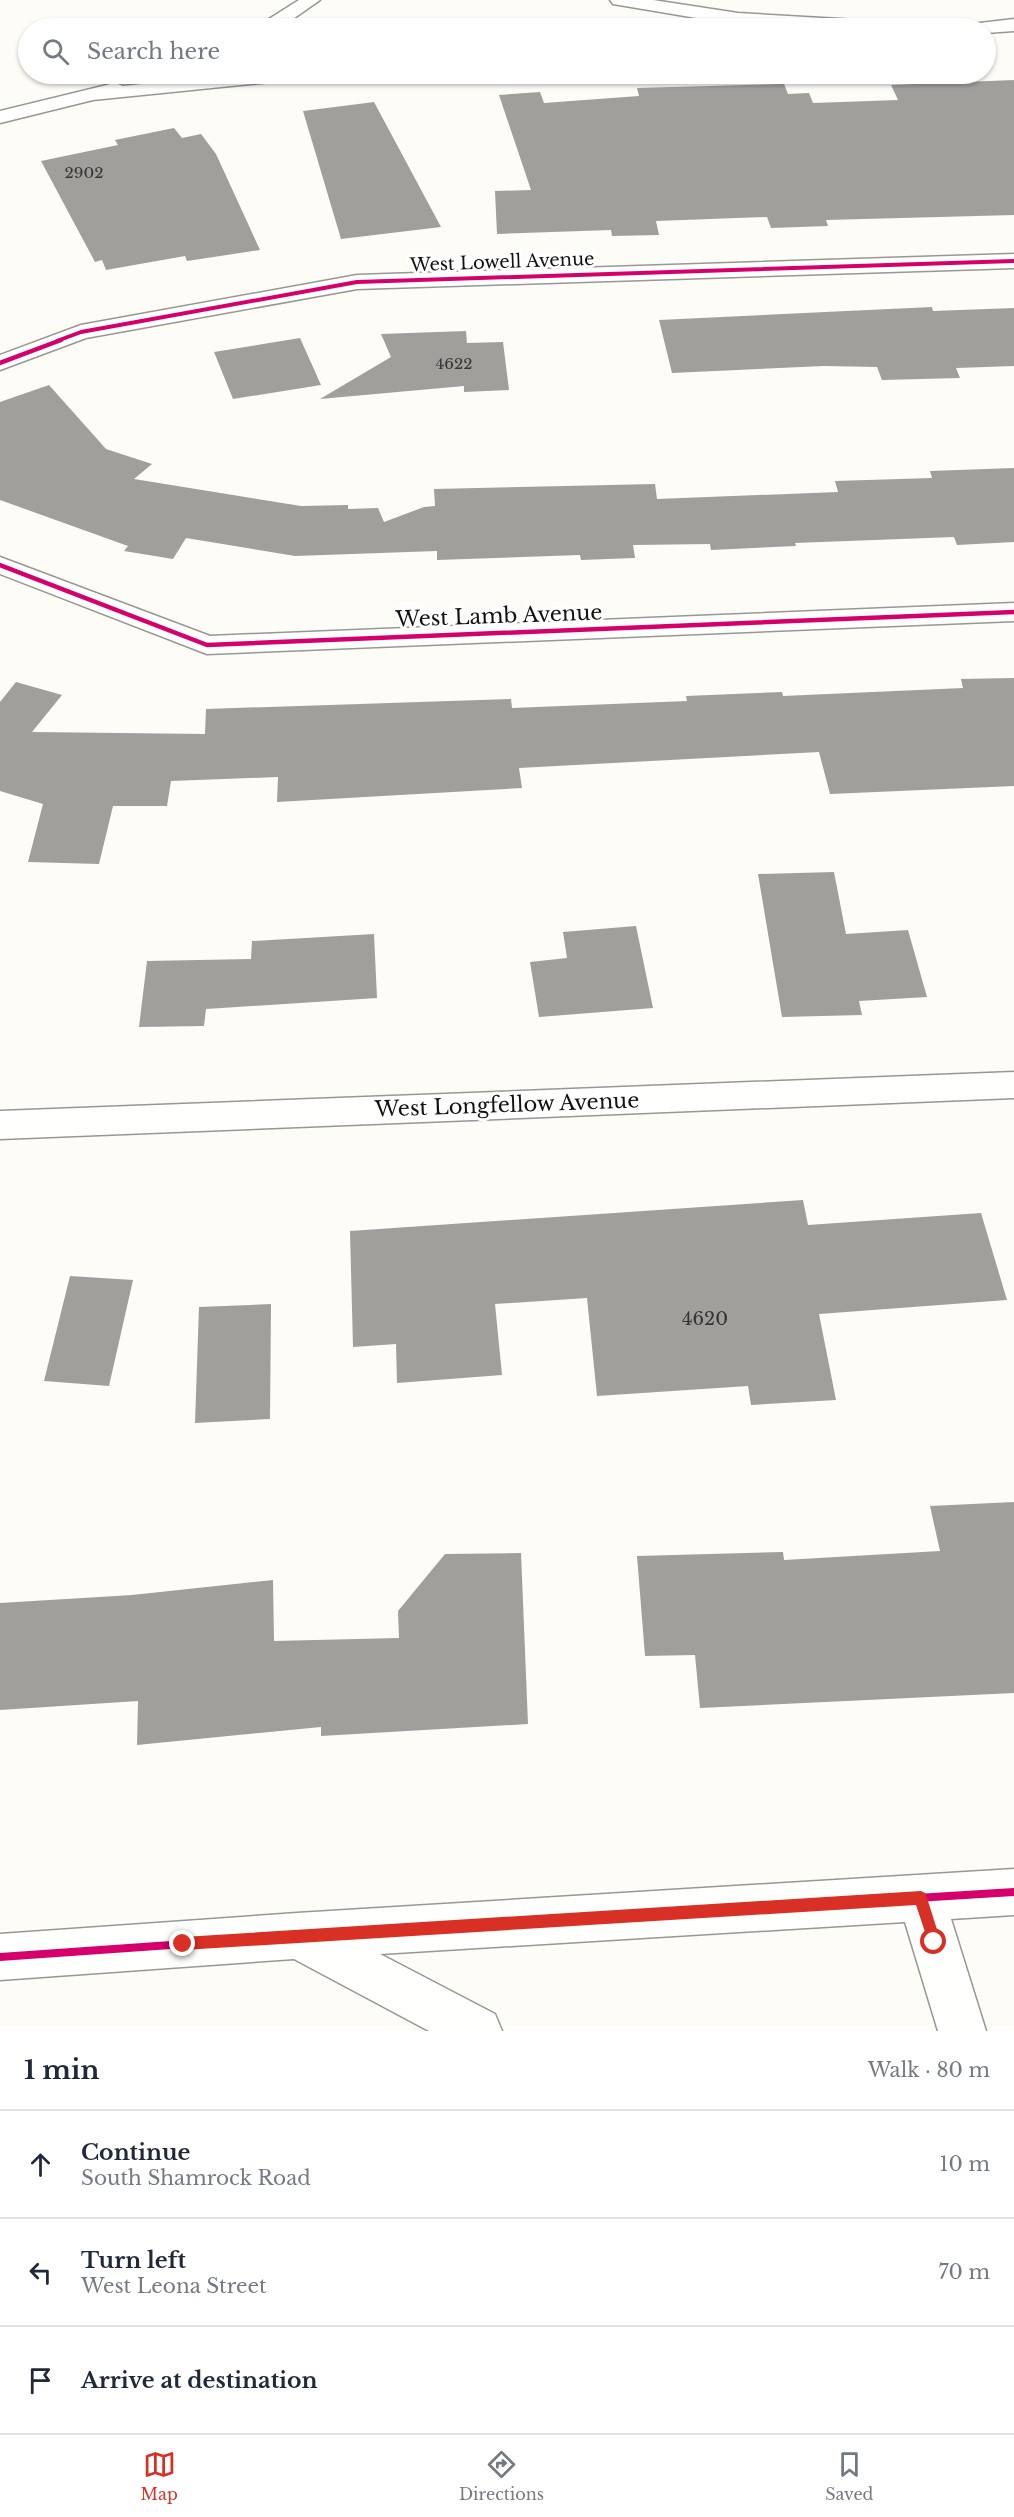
<!DOCTYPE html>
<meta charset="utf-8">
<style>
body{margin:0;font-family:"Libre Baskerville",serif;background:#f2f2f3;color:#1f2937}
.stop{position:absolute;width:18px;height:18px;margin:-14px;border:4px solid #d93025;border-radius:50%;background:#fff}
.stop.end{background:#d93025;border-color:#fff;box-shadow:0 2px 6px #0008}
.list{margin:0;padding:0;list-style:none}
h2{display:flex;justify-content:space-between;align-items:center;height:78px;margin:0;padding:0 24px;font-size:26px}
h2 small{font-size:20px;font-weight:400;color:#747a83}
.list li{display:grid;grid-template-columns:39px 1fr auto;gap:18px;align-items:center;box-sizing:border-box;height:108px;padding:0 24px;border-top:2px solid #e0e1e3}
.list b{display:block;font-size:22px;white-space:nowrap}
.list p{margin:0;font-size:20px;white-space:nowrap;color:#747a83}
.list em{font-size:20px;font-style:normal;color:#747a83}
.icon{flex:none;width:33px;height:33px;fill:none;stroke:currentColor;stroke-width:2;stroke-linecap:round;stroke-linejoin:round}
.map{position:relative;flex:none;width:1014px;height:2031px;overflow:hidden}
.search{position:absolute;background:#fff;box-shadow:0 2px 4px #0004;left:18px;right:18px;top:18px;height:66px;display:flex;align-items:center;gap:15px;box-sizing:border-box;padding:0 21px;border-radius:33px;color:#747a83;font-size:22px}
.sheet{height:402px;background:#fff}
nav{display:flex;justify-content:space-around;align-items:center;box-sizing:border-box;height:84px;border-top:2px solid #e0e1e3;background:#fff;font-size:16px;color:#747a83}
nav a{display:grid;justify-items:center;gap:3px}
nav .on{color:#d93025}
.map>svg:first-child{display:block}
.building{fill:#a19f9c}
.lines{fill:none;stroke-linecap:round;stroke-linejoin:round}
.minor-casing{stroke:#979795;stroke-width:3}
.minor{fill:#fffffe;fill-rule:evenodd}
.cycleway-far2-casing{stroke:#fff;stroke-width:6}
.cycleway-far1-casing{stroke:#fff;stroke-width:8}
.cycleway-casing{stroke:#fff;stroke-width:11}
.cycleway-far2{stroke:#d6006c;stroke-width:4}
.cycleway-far1{stroke:#d6006c;stroke-width:4.5}
.cycleway{stroke:#d6006c;stroke-width:8}
.route{fill:#d93025}
.labels{text-anchor:middle;stroke-width:6;stroke-linejoin:round;paint-order:stroke}
.far-number-label{font-size:15px;fill:#353434}
.far-street-label{font-size:18px;fill:#111;stroke:#fff}
.number-label{font-size:18px;fill:#353434}
.street-label{font-size:21px;fill:#111;stroke:#fff}
</style>
<div class="map">
<svg width="1014" height="2031" viewBox="0 0 1014 2031">
<rect width="100%" height="100%" fill="#fdfcf7"/>
<g class="building">
<polygon points="1014,80 1014,215 826,220 828,226 771,228 767,217 656,221 659,235 612,236 611,230 497,234 495,191 531,190 499,95 540,92 544,103 639,96 637,88 784,84 788,94 809,93 813,103 898,100 891,85"/>
<polygon points="374,102 441,227 341,239 303,111"/>
<polygon points="174,128 182,138 201,134 216,154 260,250 187,261 185,256 106,270 102,260 95,262 41,161 118,145 115,140"/>
<polygon points="932,307 933,311 1014,308 1014,366 956,368 960,378 882,380 877,367 824,366 672,373 659,320"/>
<polygon points="466,331 467,343 503,342 509,390 464,392 464,386 320,399 391,357 381,334"/>
<polygon points="300,338 321,385 233,399 214,352"/>
<polygon points="49,385 106,449 152,464 134,479 301,506 348,505 348,509 378,508 384,522 424,507 435,506 434,489 655,484 657,499 838,492 835,481 932,478 930,471 1014,468 1014,542 957,545 954,537 795,543 796,546 711,550 710,544 633,545 635,558 581,560 580,555 437,560 437,551 295,556 186,538 173,559 124,551 128,546 0,500 0,402"/>
<polygon points="1014,678 1014,786 830,794 819,752 519,768 522,788 277,802 278,777 171,781 167,806 113,806 99,864 28,862 43,804 0,791 0,702 16,682 62,695 32,732 205,734 206,709 511,699 512,708 687,701 686,696 782,692 783,696 963,688 961,679"/>
<polygon points="834,872 846,934 908,930 927,997 859,1001 862,1015 782,1017 758,874"/>
<polygon points="636,926 653,1008 539,1017 530,962 567,958 563,932"/>
<polygon points="374,934 377,998 206,1009 204,1026 139,1027 147,961 251,959 252,941"/>
<polygon points="803,1200 808,1225 981,1213 1007,1300 819,1314 836,1400 751,1405 748,1386 597,1396 587,1298 495,1304 502,1375 397,1383 396,1344 353,1347 350,1231"/>
<polygon points="70,1276 133,1280 109,1386 44,1381"/>
<polygon points="271,1304 270,1419 195,1423 199,1307"/>
<polygon points="1014,1502 1014,1693 700,1708 695,1655 645,1656 637,1556 783,1552 784,1560 940,1551 930,1506"/>
<polygon points="521,1553 528,1724 321,1736 321,1727 137,1745 138,1701 0,1710 0,1603 132,1595 273,1580 274,1641 399,1638 398,1611 445,1554"/>
</g>
<g class="lines">
<defs>
<g id="minor">
<polygon points="299,0 320,0 280,28 259,28 261,24"/>
<polygon points="610,0 653,0 738,13 891,22 898,24 900,28 805,28 738,25 619,5 613,4"/>
<polygon points="1014,19 1014,31 986,33 986,28 969,28 971,24"/>
<polygon points="241,74 300,74 297,78 290,80 93,100 0,123 0,111 115,83 123,86"/>
<polygon points="1014,254 1014,268 357,289 86,338 0,370 0,355 81,325 357,275"/>
<polygon points="0,557 210,636 1014,603 1014,621 207,654 0,574"/>
<polygon points="1014,1072 1014,1098 0,1139 0,1111"/>
<polygon points="1014,1869 1014,1915 951,1919 986,2031 938,2031 905,1922 380,1954 495,2014 502,2031 429,2031 294,1959 0,1980 0,1934 297,1913"/>
</g>
</defs>
<use href="#minor" class="minor-casing"/>
<use href="#minor" class="minor"/>
<defs>
<polyline id="cycleway-far2" points="57,341 81,332 357,282 1014,261"/>
<g id="cycleway-far1">
<polyline points="0,363 61,340"/>
<polyline points="0,565 207,645 1014,612"/>
</g>
<polyline id="cycleway" points="0,1957 297,1936 1014,1892"/>
</defs>
<use href="#cycleway-far2" class="cycleway-far2-casing"/>
<use href="#cycleway-far1" class="cycleway-far1-casing"/>
<use href="#cycleway" class="cycleway-casing"/>
<use href="#cycleway-far2" class="cycleway-far2"/>
<use href="#cycleway-far1" class="cycleway-far1"/>
<use href="#cycleway" class="cycleway"/>
</g>
<polygon class="route" points="921,1891 925,1893 927,1898 941,1942 939,1947 934,1949 930,1947 916,1905 183,1950 178,1948 176,1944 178,1939 183,1937"/>
<g class="labels">
<g class="far-number-label">
<text x="84" y="178">2902</text>
<text x="454" y="369">4622</text>
</g>
<g class="far-street-label">
<text transform="translate(502 262) rotate(-2)" y="6">West Lowell Avenue</text>
</g>
<g class="number-label">
<text x="705" y="1325">4620</text>
</g>
<g class="street-label">
<text transform="translate(499 616) rotate(-2)" y="7">West Lamb Avenue</text>
<text transform="translate(507 1105) rotate(-2)" y="7">West Longfellow Avenue</text>
</g>
</g>
</svg>
<div class="stop" style="left:934px;top:1942px"></div>
<div class="stop end" style="left:183px;top:1944px"></div>
<div class="search"><svg class="icon" aria-label="search" viewBox="0 0 24 24"><circle cx="10" cy="10" r="6"/><path d="M15 15l6 6"/></svg>Search here</div>
</div>
<section class="sheet">
<h2>1 min<small>Walk · 80 m</small></h2>
<ul class="list">
<li><svg class="icon" aria-label="ahead" viewBox="0 0 24 24"><path d="M12 20V5M6 11l6-6 6 6"/></svg><div><b>Continue</b><p>South Shamrock Road</p></div><em>10 m</em></li>
<li><svg class="icon" aria-label="left" viewBox="0 0 24 24"><path d="M17 20v-9H6M10 6l-5 5 5 5"/></svg><div><b>Turn left</b><p>West Leona Street</p></div><em>70 m</em></li>
<li><svg class="icon" aria-label="arrive" viewBox="0 0 24 24"><path d="M6 21V4h12l-3 4 3 4H6"/></svg><div><b>Arrive at destination</b></div></li>
</ul>
</section>
<nav>
<a class="on"><svg class="icon" aria-label="map" viewBox="0 0 24 24"><path d="M3 6l6-2 6 2 6-2v14l-6 2-6-2-6 2zM9 4v14M15 6v14"/></svg>Map</a>
<a><svg class="icon" aria-label="directions" viewBox="0 0 24 24"><path d="M12 3l9 9-9 9-9-9zM9 14v-3h6M13 9l2 2-2 2"/></svg>Directions</a>
<a><svg class="icon" aria-label="saved" viewBox="0 0 24 24"><path d="M7 4h10v16l-5-4-5 4z"/></svg>Saved</a>
</nav>
